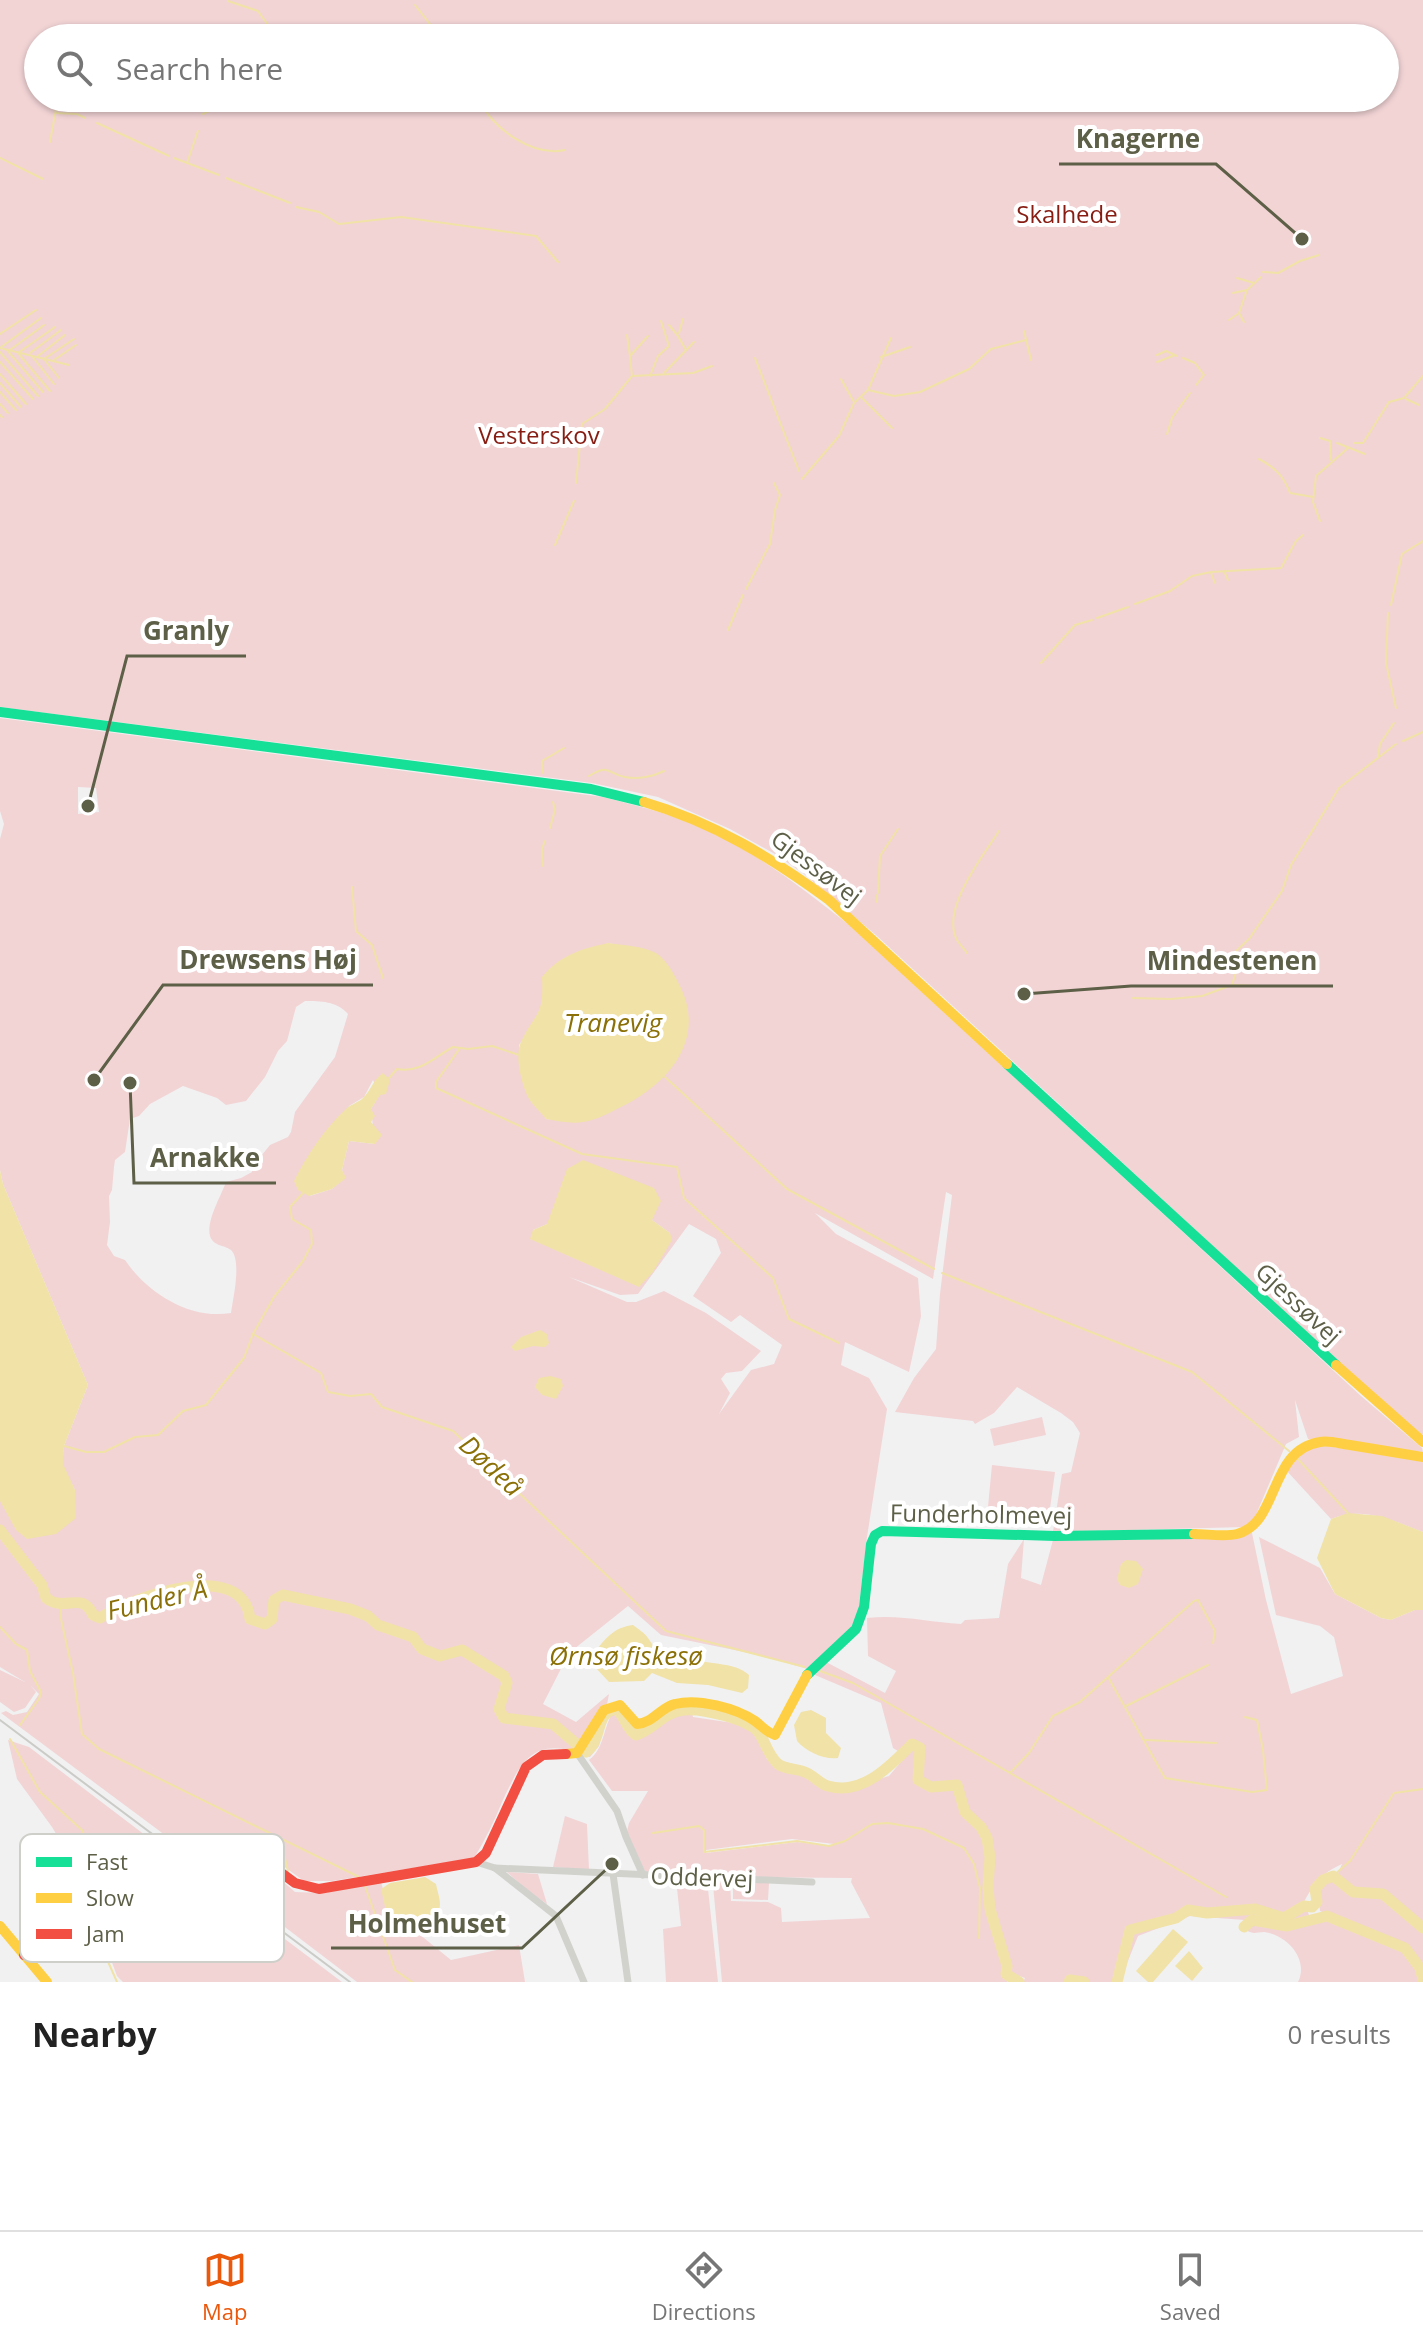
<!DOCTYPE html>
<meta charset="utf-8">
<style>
body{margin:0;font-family:"Open Sans",sans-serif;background:#f2f2f2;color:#222}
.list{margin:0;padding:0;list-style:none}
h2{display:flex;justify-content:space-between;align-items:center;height:104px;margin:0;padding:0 32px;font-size:34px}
h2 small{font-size:26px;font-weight:400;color:#767676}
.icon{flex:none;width:44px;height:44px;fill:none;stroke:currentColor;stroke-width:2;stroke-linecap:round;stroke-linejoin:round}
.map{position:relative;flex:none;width:1423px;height:1982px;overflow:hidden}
.search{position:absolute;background:#fff;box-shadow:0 2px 6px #0004;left:24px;right:24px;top:24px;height:88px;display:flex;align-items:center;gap:20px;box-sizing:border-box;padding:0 28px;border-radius:44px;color:#767676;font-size:30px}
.sheet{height:248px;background:#fff}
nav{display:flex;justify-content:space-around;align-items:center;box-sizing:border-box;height:112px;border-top:2px solid #e0e0e0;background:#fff;font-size:22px;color:#767676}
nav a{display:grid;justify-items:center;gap:4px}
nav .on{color:#ea580c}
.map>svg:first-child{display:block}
.green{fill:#f2d4d5;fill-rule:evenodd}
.water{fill:#f1e2a7}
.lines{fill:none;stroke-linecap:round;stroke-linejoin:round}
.stream{stroke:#f1e2a7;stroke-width:2}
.river{stroke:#f1e2a7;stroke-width:11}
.street{stroke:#d2d2cd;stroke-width:7}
.fast{stroke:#16e098;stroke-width:10}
.slow{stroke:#ffcf43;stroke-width:10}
.jam{stroke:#f24e42;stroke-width:10}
.rail{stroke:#cbcbc7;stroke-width:2}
.labels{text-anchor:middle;stroke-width:8;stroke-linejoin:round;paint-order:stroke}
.park-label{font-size:24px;fill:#861c12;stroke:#fff}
.street-label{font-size:24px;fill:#5d5f47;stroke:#fff}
.water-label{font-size:26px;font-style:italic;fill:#8b7007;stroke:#fff}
.key{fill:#fff;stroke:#cecfc8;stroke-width:2}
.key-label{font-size:22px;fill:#5d5f47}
.leader{fill:none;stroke:#5d5f47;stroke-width:3}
.callout-dot{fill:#5d5f47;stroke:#fff;stroke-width:3}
.callout-label{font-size:26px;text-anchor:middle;font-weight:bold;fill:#5d5f47;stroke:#fff;stroke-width:8;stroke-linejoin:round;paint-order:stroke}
</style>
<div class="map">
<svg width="1423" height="1982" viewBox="0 0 1423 1982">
<rect width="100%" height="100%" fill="#f1f1f2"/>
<g class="green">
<path d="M0,0H1423V1435L1394,1413L876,935L804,874L775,854L730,829L658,797L592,783L0,707ZM38,38H1385V98H38Z"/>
<path d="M0,718L603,797C634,805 664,812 693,824C751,848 800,886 849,925L1361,1396L1422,1448L1423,1452L1308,1439L1295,1400L1299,1437L1286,1444L1255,1517L1245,1527L1053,1532L1062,1474L1071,1472L1080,1433L1073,1422L1061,1413L1017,1387L994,1413L975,1424L973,1421L895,1412L914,1378L936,1349L940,1294L952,1195L946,1192L933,1279L815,1213L836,1234L918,1278L921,1316L909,1372L845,1342L841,1365L869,1378L887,1409L867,1537L858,1614L849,1631L807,1669L764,1656L661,1635L628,1606L569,1653L543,1704L576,1722L609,1694L599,1746L590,1757C536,1735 523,1756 502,1802C494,1822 485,1840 474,1858L332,1881H304L275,1860L261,1855L244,1853L221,1859L177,1844L1,1713L6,1711L13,1715L27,1712L39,1694L30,1685L36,1692L25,1708L14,1712L0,1702V1670L25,1682L0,1667V1501L75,1490L62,1464L64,1446L88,1385L3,1184L0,1170V839L4,824L0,811ZM78,787L96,788L99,812L78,814ZM608,943L655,953L583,1122L546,1119L520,1069L519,1045L537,1019L543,1002ZM305,1001C320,1001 337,1001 348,1014L335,1057L295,1112L291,1132L288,1137L270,1145L253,1166L252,1172L241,1178L226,1182C221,1196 206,1221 210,1236C213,1246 224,1245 231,1250C242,1261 233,1298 231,1313C190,1320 147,1293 125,1260L114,1256L107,1245L110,1222L109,1196L112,1190L114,1167L115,1160L125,1152L130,1119L139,1116L150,1104L183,1086L217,1098L226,1105L246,1101L265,1077L278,1051L287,1041L296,1007ZM373,1080L380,1094L371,1109L375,1144L349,1141L342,1170L345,1178L332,1189L310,1196L349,1106L364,1097ZM652,1220L670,1233L533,1230L547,1224ZM689,1224L716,1239L721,1253L693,1296L731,1322L740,1315L782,1345L774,1364L751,1370L719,1414L730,1393L721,1379L726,1373L742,1371L761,1351L706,1313L664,1291L636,1302H627L569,1277L620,1295L638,1294Z"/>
<polygon points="1042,1417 1046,1435 994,1446 990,1429"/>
<path d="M1320,1445L1423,1460V1532C1391,1520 1364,1506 1331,1519L1286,1470L1302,1450Z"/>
<polygon points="992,1465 1055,1472 1048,1523 987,1517"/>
<path d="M1252,1533L1266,1600L1291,1694L1343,1676L1334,1637L1320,1626L1276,1615L1259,1537L1320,1568L1335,1594L1381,1618L1391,1620L1415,1610H1423V1925L1383,1890H1343L1352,1894L1381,1898L1423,1932V1970L1416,1957L1405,1945L1320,1911L1318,1890L1338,1873L1342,1864C1322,1873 1314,1883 1304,1902L1309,1915L1287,1923L1190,1916L1138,1936L1121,1978L1115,1982H1023L1025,1978L1014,1974L1007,1982H722L713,1885L716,1881H730L731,1901L768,1902L781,1908L782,1922L870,1918L851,1882L852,1878L724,1877L646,1873L626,1835L629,1823L648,1791H612L589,1760C604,1749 603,1729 612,1714L615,1713L621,1717L627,1733L638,1738L647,1735L667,1716L692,1712L693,1717L747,1725L753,1731L767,1759L783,1771L800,1774L818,1786L834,1790L848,1789L889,1776L906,1756L893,1748L881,1703L815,1675L826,1662L885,1693L896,1671L868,1656L867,1618C899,1614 929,1622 961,1624L965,1620L999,1618L1008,1564L1024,1539L1021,1578L1041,1585L1053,1540H1140ZM792,1839L834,1844L830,1846L797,1842L706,1853V1850Z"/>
<polygon points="8,1740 29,1747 199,1876 121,1919 92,1916 79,1872 52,1827 17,1779"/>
<polygon points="565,1816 587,1824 589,1870 553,1867"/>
<polygon points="248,1869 271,1871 295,1892 324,1893 381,1882 394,1927 408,1925 451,1960 519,1945 525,1982 357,1982 248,1899"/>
<polygon points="507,1872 538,1874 547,1904 527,1890"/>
<polygon points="676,1879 703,1882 708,1889 718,1982 666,1982 663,1929 681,1926"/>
<polygon points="209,1882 342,1982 123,1982 117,1976 101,1932 136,1924 158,1914"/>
<polygon points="733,1882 769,1883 768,1900 733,1899"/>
<path d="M1314,1920C1346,1921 1418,1945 1421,1982H1298C1309,1960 1288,1935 1264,1932C1256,1932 1254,1935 1246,1930L1252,1924L1288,1928Z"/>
</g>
<g class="water">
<path d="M608,943C622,945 643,946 656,953C668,961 675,976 681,988C706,1041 667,1084 623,1106C611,1112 597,1120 583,1122C571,1124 558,1121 546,1119C541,1112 533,1106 529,1099C522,1086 514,1056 521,1042C536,1010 544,1018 542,977C560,955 581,949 608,943Z"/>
<path d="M383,1073L390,1080L386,1094L380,1095L371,1109L375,1116L371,1122L382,1135L375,1144L349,1141L342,1170L346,1178L332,1189L309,1196L298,1190L294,1181C307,1155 325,1128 347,1108C352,1104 359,1102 363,1098C372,1089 372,1081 383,1073Z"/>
<polygon points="583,1160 654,1188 661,1201 652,1220 670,1233 672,1240 653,1272 639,1287 530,1239 533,1230 547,1224 567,1169"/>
<polygon points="0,1170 3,1184 88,1385 64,1446 63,1464 75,1490 76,1518 56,1534 27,1539 16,1530 0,1501"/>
<polygon points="540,1330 547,1334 549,1343 545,1347 533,1346 515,1351 511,1347 521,1337"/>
<polygon points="550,1376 561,1379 563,1386 556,1399 542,1395 535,1387 539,1378"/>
<polygon points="1348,1513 1382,1516 1423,1532 1423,1610 1415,1610 1391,1620 1381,1618 1335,1594 1317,1558 1331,1519"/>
<polygon points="1126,1560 1136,1561 1143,1569 1138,1584 1129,1588 1120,1585 1117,1579 1121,1564"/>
<path d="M633,1625C638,1629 645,1633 648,1638C664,1660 662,1671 693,1659C711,1665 735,1662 749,1675L748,1688L742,1693L708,1685L677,1683L652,1673L644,1681L609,1682L594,1666V1653C605,1639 614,1627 633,1625Z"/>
<path d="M811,1710L826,1718V1733L841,1748L838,1758C825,1760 806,1752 797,1741L794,1725L801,1712Z"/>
<path d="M425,1877L436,1884C437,1890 440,1898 440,1904C440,1923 411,1929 397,1930L388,1920L381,1889L390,1883Z"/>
<polygon points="1173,1929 1188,1942 1153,1982 1148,1982 1136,1971"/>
<polygon points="1189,1951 1203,1968 1192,1981 1175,1966"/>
</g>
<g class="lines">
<g class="stream">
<polyline points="228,1 258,11 273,32"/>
<polyline points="415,5 441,38"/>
<path d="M479,98C490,128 533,157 565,150"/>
<polyline points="56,113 77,114 85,118"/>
<polyline points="203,114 230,100"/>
<polyline points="97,123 169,156"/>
<polyline points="50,142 58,98"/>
<polyline points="0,158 43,179"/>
<polyline points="174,158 219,175"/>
<polyline points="187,163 198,131"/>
<polyline points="226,178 290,203"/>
<polyline points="296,207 319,212 339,224 401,217 536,236 558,262"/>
<polyline points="1263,272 1278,273 1300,261 1319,255"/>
<polyline points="1237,278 1254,283"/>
<polyline points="1233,293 1247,290"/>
<polyline points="1239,313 1244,322"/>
<polyline points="1229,320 1239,313 1247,290 1261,277"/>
<polyline points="669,325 678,336 686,350"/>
<polyline points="1024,331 1031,360"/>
<polyline points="679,333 683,319"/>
<polyline points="0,334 36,310"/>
<polyline points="627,335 630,356"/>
<polyline points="0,348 69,365"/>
<polyline points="0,348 41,318"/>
<polyline points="7,350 43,392"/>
<polyline points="10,350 44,325"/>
<polyline points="0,352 38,396"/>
<polyline points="30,353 61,330"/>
<polyline points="1157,355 1166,351 1177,356"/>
<polyline points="32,356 54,384"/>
<polyline points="38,356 65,335"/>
<polyline points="881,357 910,347"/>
<polyline points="755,358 799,471"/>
<polyline points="1183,358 1195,363 1204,375 1196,385"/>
<polyline points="54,360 76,345"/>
<polyline points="0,362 33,399"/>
<polyline points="1157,362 1175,355"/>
<polyline points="664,373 694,342"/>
<polyline points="0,374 26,404"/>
<polyline points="632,376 630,356 648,336"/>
<polyline points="650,376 658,356 669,346 661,321"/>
<polyline points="59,378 44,359 74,339"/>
<polyline points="841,379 854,402"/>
<polyline points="0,383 21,407"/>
<polyline points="868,390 894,396 920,392 969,369 991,349 1026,340"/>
<polyline points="50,391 18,353 55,327"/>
<polyline points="0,392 16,410"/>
<polyline points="862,398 892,428"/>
<polyline points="1406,399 1419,405"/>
<polyline points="0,404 8,413"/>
<polyline points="0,415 2,417"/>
<polyline points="1167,434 1172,418 1190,393"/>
<polyline points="1320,438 1330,441 1331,460"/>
<polyline points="1337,443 1365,454"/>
<polyline points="1354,443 1363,443 1389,402 1404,398 1423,376"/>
<path d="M1259,459C1274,467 1284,476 1290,493L1313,497"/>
<polyline points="802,479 839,436 854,403 868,390 891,338"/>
<polyline points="576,483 582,424 605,409 632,376 693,373 712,366"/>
<polyline points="1320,521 1313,502 1316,476 1348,448"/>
<polyline points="555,545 574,501"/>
<polyline points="1224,571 1228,580"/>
<polyline points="1211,573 1215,583"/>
<polyline points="746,589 770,544 775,510 780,495 774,483"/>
<polyline points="1135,604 1170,591 1192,576 1211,572 1281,568 1296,541 1303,535"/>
<polyline points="1391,605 1402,554 1423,541"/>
<polyline points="1388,613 1386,663 1396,708"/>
<polyline points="1097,618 1128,607"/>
<polyline points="728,630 743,595"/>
<polyline points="1041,663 1075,625 1092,620"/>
<polyline points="1403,741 1423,732"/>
<polyline points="1378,757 1380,744 1394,723"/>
<polyline points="543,773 542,761 564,748"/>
<path d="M589,776C610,763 608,774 625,777C638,780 654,776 664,771"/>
<polyline points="550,828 555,810 553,802"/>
<polyline points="543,866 542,849 545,841"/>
<polyline points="352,887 356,931 372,945 383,978"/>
<polyline points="878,893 880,856 898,829"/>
<polyline points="877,902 877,895"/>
<path d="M967,953C964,948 958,943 956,938C942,907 983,856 999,831"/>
<polyline points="1232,985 1236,972 1236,951 1249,939 1282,891 1291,865 1339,788 1396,744"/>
<polyline points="1133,998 1171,999 1202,996 1232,985 1259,986"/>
<polyline points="460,1048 436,1082 436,1088 582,1154 677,1167 684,1198 773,1278 789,1319 839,1343"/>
<polyline points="665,1077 787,1189 934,1269"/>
<path d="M389,1078L397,1069C421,1073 433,1058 453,1047L468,1049L492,1046L519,1055"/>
<polyline points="942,1273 1192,1372 1289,1451"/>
<polyline points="253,1334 274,1297 303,1261 312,1244 311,1230 292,1219 290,1207 304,1192"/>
<polyline points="64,1446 86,1452 104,1452 135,1437 158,1435 183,1411 206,1405 244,1358 253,1334 321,1373 328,1392 350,1396 371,1394 382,1407 453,1431 666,1631 805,1667"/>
<polyline points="1297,1458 1348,1513"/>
<polyline points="61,1605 61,1619 73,1673 82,1734 99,1749 359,1877"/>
<polyline points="0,1627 16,1644 27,1650 30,1671 41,1692 39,1699 20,1725"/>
<polyline points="820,1671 853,1683 1226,1897"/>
<polyline points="1108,1677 1194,1601 1198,1600 1215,1631 1213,1643"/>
<polyline points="1126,1706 1208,1665"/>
<polyline points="10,1739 40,1792 83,1831 91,1920"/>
<polyline points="1145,1740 1216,1743"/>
<polyline points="1010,1773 1029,1753 1053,1716 1080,1702 1108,1677 1165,1778 1252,1792 1267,1790 1263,1750 1257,1720 1245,1717"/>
<polyline points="653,1833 699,1826 704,1830 704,1852 797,1841 829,1846 845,1841 872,1824 888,1823 923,1829 964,1848 974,1864 980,1888 979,1938"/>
<polyline points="280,1837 288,1871"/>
<polyline points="1333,1876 1350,1861 1394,1793 1423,1789"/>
<polyline points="365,1886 395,1970 412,1982"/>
<polyline points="94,1930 117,1982"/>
</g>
<g class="river">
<path d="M0,1530L42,1585L46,1598C65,1613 82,1590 93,1615L100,1618C132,1597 243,1557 250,1619L265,1624L272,1619L274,1600L283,1595L350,1609L368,1616L378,1625L413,1637L422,1649L440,1656L462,1650L504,1676L507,1683L499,1709L504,1718L553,1724L586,1752C604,1738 594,1713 616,1709C625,1716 626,1729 636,1735C654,1729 664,1712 684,1710C701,1708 749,1719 759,1733C766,1743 768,1755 778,1764C786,1770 798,1768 807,1773C814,1776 820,1784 828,1786C862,1796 890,1766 912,1744L920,1748L918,1780L931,1787L957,1785L965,1812L981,1827L987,1838L990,1857L988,1887L990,1909L1007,1966L1006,1974L1019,1982"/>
<polyline points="1244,1927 1252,1920 1287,1926 1327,1916 1405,1948 1420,1968 1423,1979"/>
<polyline points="1069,1982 1070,1980 1084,1982"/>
<polyline points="1117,1982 1130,1930 1176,1918 1188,1910 1207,1913 1255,1909 1284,1918 1304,1906 1312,1907 1317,1902 1315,1889 1323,1880 1333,1876 1353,1892 1383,1894 1423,1928"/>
</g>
<g class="street">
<polyline points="577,1753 617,1811 626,1837 643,1875"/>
<polyline points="476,1862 495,1868 556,1916 584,1982"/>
<polyline points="495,1868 812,1882"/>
<polyline points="613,1874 628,1982"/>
</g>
<g class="fast">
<polyline points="0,712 591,789 644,802"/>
<polyline points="1007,1064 1336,1365"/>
<polyline points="807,1675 856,1629 864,1607 871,1544 875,1535 882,1531 1055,1536 1194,1534"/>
</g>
<g class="slow">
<path d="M644,802C713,822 772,858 829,900L1007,1064"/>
<polyline points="1336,1365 1423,1442"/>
<path d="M1194,1534C1207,1534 1225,1537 1237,1534C1280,1523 1268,1450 1320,1442C1329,1440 1341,1444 1350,1445C1374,1449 1399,1453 1423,1457"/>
<path d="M566,1754L577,1753L604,1710L620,1705L637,1724C653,1723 661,1707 675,1704C698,1698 736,1708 755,1721C762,1726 766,1732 775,1735L807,1675"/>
<polyline points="0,1926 47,1982"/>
</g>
<polyline class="jam" points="24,1955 61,1931 126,1920 143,1914 225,1865 241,1859 264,1860 295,1883 319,1889 476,1862 486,1853 526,1767 543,1755 566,1754"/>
<polyline class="rail" points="0,1720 350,1982"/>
</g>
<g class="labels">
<g class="park-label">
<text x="1067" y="223">Skalhede</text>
<text x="539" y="444">Vesterskov</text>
</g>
<g class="street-label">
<text transform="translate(816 868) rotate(37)" y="8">Gjessøvej</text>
<text transform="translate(1298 1304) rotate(43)" y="8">Gjessøvej</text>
<text transform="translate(981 1515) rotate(1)" y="8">Funderholmevej</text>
<text transform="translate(702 1878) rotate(2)" y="8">Oddervej</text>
</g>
<g class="water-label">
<text x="613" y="1032">Tranevig</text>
<text transform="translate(491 1466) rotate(43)" y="9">Dødeå</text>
<text transform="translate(157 1600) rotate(-13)" y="9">Funder Å</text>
<text x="626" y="1665">Ørnsø fiskesø</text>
</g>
</g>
<rect x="20" y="1834" width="264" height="128" rx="12" class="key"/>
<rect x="36" y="1857" width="36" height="10" fill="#16e098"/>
<rect x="36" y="1893" width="36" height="10" fill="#ffcf43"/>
<rect x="36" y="1929" width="36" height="10" fill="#f24e42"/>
<g class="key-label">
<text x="86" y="1870">Fast</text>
<text x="86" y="1906">Slow</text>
<text x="86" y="1942">Jam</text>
</g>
<path class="leader" d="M1302 239L1216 164H1059M88 806L127 656H246M94 1080L163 985H373M1024 994L1131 986H1333M130 1083L134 1183H276M612 1864L522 1948H331"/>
<g class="callout-dot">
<circle cx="1302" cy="239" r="8"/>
<circle cx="88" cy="806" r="8"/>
<circle cx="94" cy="1080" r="8"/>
<circle cx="1024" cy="994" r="8"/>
<circle cx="130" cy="1083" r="8"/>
<circle cx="612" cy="1864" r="8"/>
</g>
<g class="callout-label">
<text x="1138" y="148">Knagerne</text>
<text x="186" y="640">Granly</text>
<text x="268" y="969">Drewsens Høj</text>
<text x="1232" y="970">Mindestenen</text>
<text x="205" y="1167">Arnakke</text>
<text x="427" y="1933">Holmehuset</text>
</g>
</svg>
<div class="search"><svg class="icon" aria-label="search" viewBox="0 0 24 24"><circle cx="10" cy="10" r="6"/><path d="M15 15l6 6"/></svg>Search here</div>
</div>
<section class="sheet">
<h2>Nearby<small>0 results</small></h2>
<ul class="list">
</ul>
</section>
<nav>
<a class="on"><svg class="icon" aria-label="map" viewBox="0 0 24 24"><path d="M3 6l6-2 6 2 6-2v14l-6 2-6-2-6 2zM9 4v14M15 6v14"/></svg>Map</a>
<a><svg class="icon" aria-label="directions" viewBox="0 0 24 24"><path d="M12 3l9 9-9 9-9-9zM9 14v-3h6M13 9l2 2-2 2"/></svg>Directions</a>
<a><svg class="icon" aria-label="saved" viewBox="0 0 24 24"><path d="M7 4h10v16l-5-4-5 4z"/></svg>Saved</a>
</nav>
